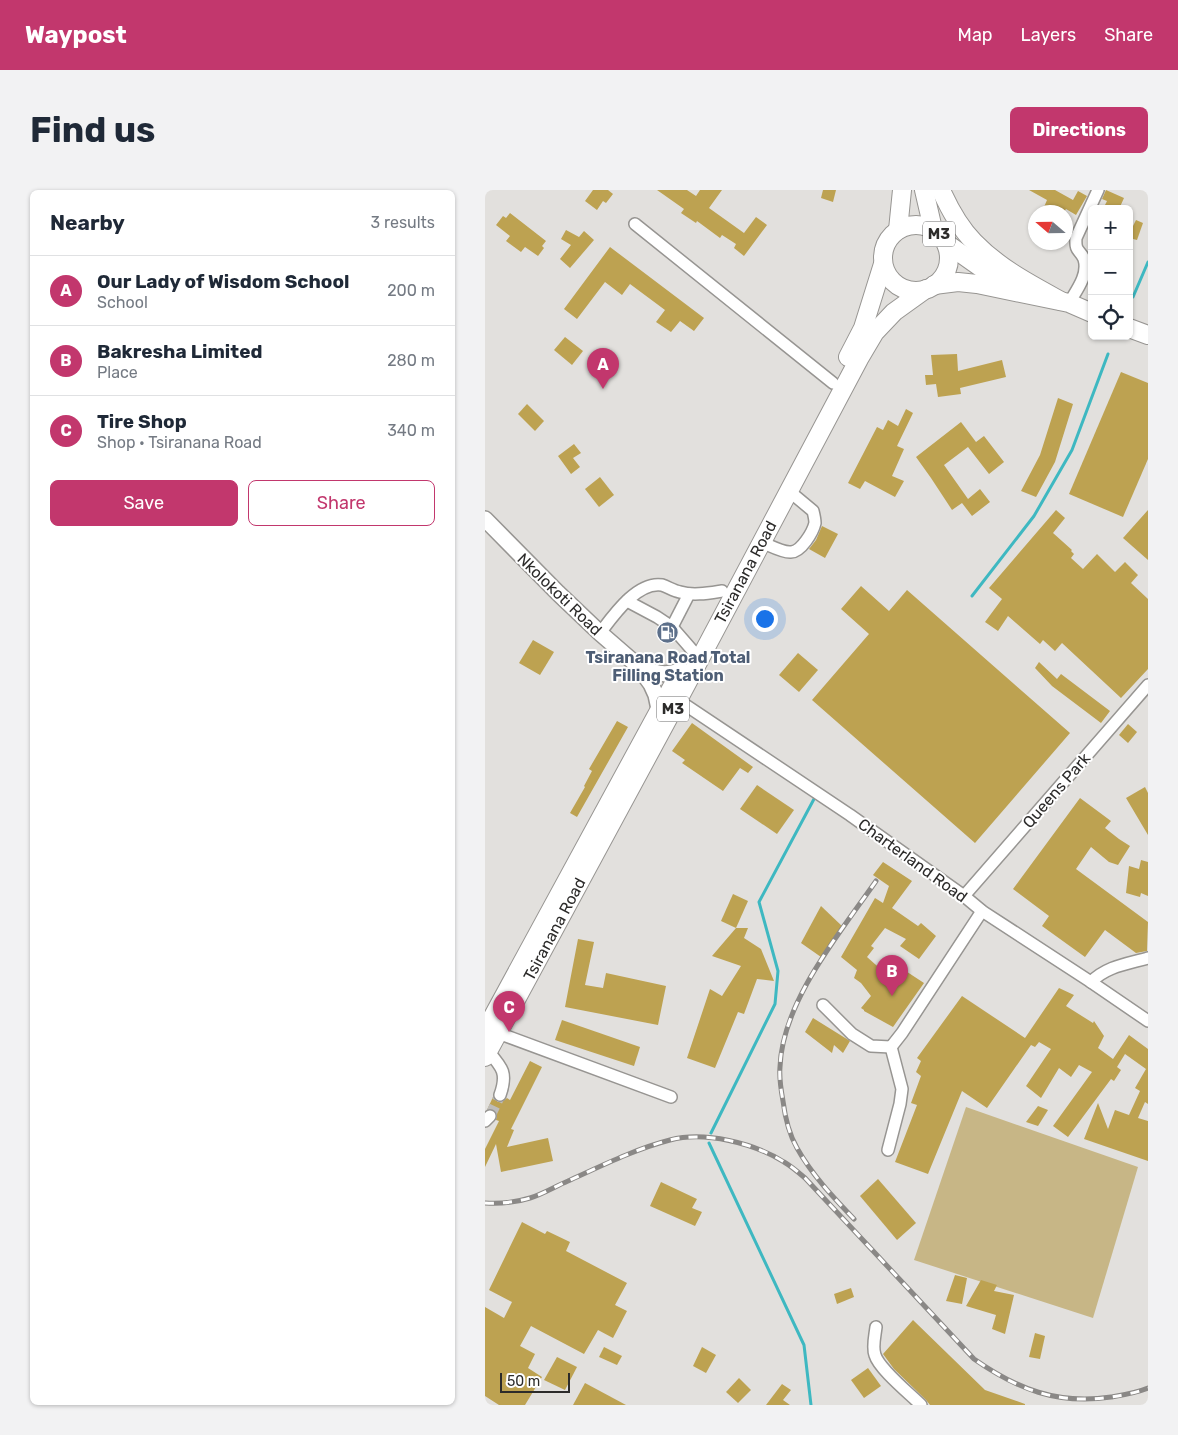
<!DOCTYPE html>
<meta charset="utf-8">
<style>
body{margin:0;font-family:Rubik,sans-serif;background:#f2f2f3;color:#1f2937}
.controls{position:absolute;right:15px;top:15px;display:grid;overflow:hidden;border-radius:8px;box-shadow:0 1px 4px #0004}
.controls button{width:45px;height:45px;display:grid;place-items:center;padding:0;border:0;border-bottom:1px solid #e0e1e3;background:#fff;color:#1f2937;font:25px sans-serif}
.compass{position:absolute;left:543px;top:15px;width:45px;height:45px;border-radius:50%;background:#fff;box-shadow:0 1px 4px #0004;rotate:290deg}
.scale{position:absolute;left:15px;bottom:12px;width:70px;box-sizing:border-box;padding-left:5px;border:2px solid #2c2b2a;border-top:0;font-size:14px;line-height:18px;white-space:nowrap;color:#2c2b2a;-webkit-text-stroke:4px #fff;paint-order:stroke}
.you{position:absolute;left:279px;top:428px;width:18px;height:18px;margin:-12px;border:4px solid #fff;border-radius:50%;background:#1a73e8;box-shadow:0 0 0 8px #1a73e833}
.badge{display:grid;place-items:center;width:32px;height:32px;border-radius:50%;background:#c2376d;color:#fff;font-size:16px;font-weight:700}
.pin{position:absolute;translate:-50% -41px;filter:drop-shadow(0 1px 2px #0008)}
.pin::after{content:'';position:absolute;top:26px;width:18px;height:15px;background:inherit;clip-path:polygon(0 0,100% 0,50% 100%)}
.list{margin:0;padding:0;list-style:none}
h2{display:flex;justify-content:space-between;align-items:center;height:65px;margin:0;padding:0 20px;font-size:21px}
h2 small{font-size:16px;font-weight:400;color:#747a83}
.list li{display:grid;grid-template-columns:32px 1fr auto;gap:15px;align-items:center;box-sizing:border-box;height:70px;padding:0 20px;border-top:1px solid #e0e1e3}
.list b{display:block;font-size:19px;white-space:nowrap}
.list p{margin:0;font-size:16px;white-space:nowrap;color:#747a83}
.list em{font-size:16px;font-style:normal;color:#747a83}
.actions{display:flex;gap:10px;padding:15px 20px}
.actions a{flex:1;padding:11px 0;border:1px solid #c2376d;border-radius:8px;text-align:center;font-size:18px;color:#c2376d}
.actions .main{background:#c2376d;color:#fff}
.icon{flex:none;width:28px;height:28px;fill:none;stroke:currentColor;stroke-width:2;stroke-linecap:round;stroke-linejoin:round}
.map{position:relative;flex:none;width:663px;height:1215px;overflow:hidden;border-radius:8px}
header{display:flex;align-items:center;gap:30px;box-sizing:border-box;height:70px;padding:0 25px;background:#c2376d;color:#fff}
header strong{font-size:24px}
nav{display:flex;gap:28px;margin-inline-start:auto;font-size:18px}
.intro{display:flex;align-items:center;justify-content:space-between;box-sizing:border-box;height:120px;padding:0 30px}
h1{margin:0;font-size:35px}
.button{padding:12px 22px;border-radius:8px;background:#c2376d;color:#fff;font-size:18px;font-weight:700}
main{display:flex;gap:30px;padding:0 30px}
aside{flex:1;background:#fff;border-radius:8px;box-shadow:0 1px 4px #0004}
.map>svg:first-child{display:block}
.green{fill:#c7b686}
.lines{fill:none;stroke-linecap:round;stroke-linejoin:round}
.stream{stroke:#3eb8c1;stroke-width:3}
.building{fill:#bda251}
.minor-tunnel{stroke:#bebcb9;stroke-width:11;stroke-dasharray:11 5.5;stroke-linecap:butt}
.minor-casing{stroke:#979592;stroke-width:14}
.major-casing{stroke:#979592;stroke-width:18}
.highway-casing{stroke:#979592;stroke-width:20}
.minor{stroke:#fff;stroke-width:11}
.major{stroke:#fff;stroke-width:15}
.highway{stroke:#fff;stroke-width:18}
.rail-casing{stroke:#8a8886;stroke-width:5}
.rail{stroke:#fff;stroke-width:3;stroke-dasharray:9;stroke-linecap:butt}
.labels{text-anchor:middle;stroke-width:4;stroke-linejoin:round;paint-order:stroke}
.shield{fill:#fff;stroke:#6b6b6a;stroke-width:1}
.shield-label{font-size:15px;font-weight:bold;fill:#2c2b2a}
.street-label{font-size:16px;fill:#2c2b2a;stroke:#fff}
.service-label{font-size:16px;font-weight:bold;fill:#4e5e75;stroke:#fff}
</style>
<header>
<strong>Waypost</strong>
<nav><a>Map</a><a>Layers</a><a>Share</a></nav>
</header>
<div class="intro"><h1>Find us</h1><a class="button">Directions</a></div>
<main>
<aside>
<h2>Nearby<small>3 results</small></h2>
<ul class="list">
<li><span class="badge">A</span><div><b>Our Lady of Wisdom School</b><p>School</p></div><em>200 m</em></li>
<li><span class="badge">B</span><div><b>Bakresha Limited</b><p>Place</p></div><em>280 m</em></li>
<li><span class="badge">C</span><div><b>Tire Shop</b><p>Shop · Tsiranana Road</p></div><em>340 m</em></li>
</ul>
<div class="actions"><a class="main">Save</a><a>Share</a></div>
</aside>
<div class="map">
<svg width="663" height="1215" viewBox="0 0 663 1215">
<rect width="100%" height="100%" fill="#e2e0dd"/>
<polygon class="green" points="481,917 653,977 608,1128 429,1070"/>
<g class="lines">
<g class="stream">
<polyline points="648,107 663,72"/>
<polyline points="487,406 549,326 587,260 623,164"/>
<polyline points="226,943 290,814 293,781 274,712 329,609"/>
<polyline points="224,953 319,1155 326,1215"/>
</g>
</g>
<g class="building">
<polygon points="108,0 123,0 128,4 121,13 118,11 112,20 100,11"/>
<polygon points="172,0 202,0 211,6 215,0 237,0 224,18 259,43 271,27 282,35 259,66 249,58 251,54 237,45 235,48 212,31 211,33 196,23 199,19"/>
<polygon points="338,0 351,0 348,12 336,8"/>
<polygon points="544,0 570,0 588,10 593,1 602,6 591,25 581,19 579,22 569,22 559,17 562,10"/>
<polygon points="621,0 639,8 634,19 618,19 622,11 617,9"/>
<polygon points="25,23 61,51 57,56 59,58 53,66 40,57 36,62 21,51 25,46 11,35 18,26 21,28"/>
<polygon points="651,30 658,33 652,50 644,48 644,44"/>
<polygon points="81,40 94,47 99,41 109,50 85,78 75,69 86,55 76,49"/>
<polygon points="125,57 219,128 209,141 195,131 186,142 171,132 180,120 145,94 137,105 120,92 92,129 79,119"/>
<polygon points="80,147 98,161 87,175 69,160"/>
<polygon points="472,164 473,181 517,170 521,187 475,198 476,204 453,207 451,194 441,195 440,185 448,185 446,165"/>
<polygon points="636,182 663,193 663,269 638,327 584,304"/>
<polygon points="573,208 588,214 570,272 551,307 536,301 555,265"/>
<polygon points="42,214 59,231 50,241 33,224"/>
<polygon points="421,219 428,223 412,256 419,259 407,286 419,291 410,307 380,291 375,299 363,293 392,237 398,240 403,230 413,236"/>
<polygon points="476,232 491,252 499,246 519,272 504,284 483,257 459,275 483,309 495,299 505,312 487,326 477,313 467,320 446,288 431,267"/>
<polygon points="89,254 96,263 88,268 95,277 86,284 73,266"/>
<polygon points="115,287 129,305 114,317 100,299"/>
<polygon points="571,320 580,328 568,343 587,360 586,361 589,364 586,368 598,379 612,364 630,382 640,372 653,385 646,393 663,409 663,479 636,508 577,453 570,461 558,450 555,454 523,426 513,441 500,432 517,409 504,398"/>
<polygon points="663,320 663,370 638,348"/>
<polygon points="337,336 353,344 340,368 324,359 331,350"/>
<polygon points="376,396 404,421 422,400 585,543 490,653 327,510 384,444 356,419"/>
<polygon points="48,450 69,462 55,485 34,473"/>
<polygon points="313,463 333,480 314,502 294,485"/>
<polygon points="554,472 572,489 576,484 625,521 616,533 567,496 550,478"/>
<polygon points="132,531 143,537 92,627 85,623 100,597 99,596 107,581 104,579"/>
<polygon points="207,533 268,577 263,583 255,578 238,601 197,573 200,570 187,561"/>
<polygon points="643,534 652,542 643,553 634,545"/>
<polygon points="272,595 309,620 292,644 255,619"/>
<polygon points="660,597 663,603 663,645 641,608"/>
<polygon points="595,608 626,631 620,638 634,649 645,656 633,675 624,672 606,657 591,679 663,732 662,761 651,763 620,740 600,767 557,736 564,726 528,699"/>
<polygon points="656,670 663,672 663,706 656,703 655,707 641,703 644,676 654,679"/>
<polygon points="398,672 427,691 407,718 433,736 436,733 451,746 434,769 415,756 421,749 400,738 386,756 389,758 382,767 391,775 401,782 406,773 409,775 410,774 439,793 408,837 379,821 379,820 376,818 386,806 376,793 369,788 372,780 356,767 390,708 398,713 404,696 388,685"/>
<polygon points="248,704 263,711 251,738 236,731"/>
<polygon points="336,716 358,737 336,767 316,753"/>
<polygon points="251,738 263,738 259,748 276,759 289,791 272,789 259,824 253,822 230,878 202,868 225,799 237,806 256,776 227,766"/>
<polygon points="93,749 109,752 100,795 118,798 121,783 181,796 173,835 80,817"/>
<polygon points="574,798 589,805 581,816 608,833 609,831 619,846 613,858 628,869 644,845 663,859 663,914 660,912 653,928 663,931 663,971 599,949 613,913 623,939 630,920 644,925 655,901 650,898 661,879 640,864 632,877 636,880 629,891 626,889 583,947 568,936 607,882 594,875 586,887 574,878 556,908 541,896 566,859 554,852 550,857 546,855 502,918 477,901 443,984 410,972 432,915 426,913 436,886 431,882 436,871 432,868 477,806 540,848"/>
<polygon points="328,828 365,851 358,863 349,855 347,863 320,842"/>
<polygon points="77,830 155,857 149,876 70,850"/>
<polygon points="45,871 57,877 26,939 29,940 22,957 63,948 68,971 16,982 11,954 0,977 0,959 14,931 11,930 12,925 10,920 6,919 2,920 8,907 13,912 17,912 22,908 25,910"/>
<polygon points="553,916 563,920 553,936 541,932"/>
<polygon points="393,989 431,1033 412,1050 375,1006"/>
<polygon points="176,992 212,1009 207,1018 217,1022 210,1036 165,1016"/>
<polygon points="37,1032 60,1044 62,1041 85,1052 81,1061 142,1093 130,1115 142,1121 128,1148 113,1140 99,1164 46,1136 35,1156 50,1164 43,1178 57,1187 40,1215 14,1215 0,1206 0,1117 19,1128 27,1112 4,1100"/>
<polygon points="470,1085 482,1088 477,1114 461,1111"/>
<polygon points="496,1090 512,1095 509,1101 529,1105 520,1144 507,1139 511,1125 481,1116"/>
<polygon points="366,1098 369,1107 352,1114 349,1104"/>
<polygon points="428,1130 500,1200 540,1214 540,1215 445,1215 441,1210 409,1179 398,1164"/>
<polygon points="550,1143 560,1146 555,1169 544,1167"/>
<polygon points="119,1157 137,1166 132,1175 114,1167"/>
<polygon points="217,1157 231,1165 221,1183 208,1176"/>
<polygon points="72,1167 92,1177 80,1200 59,1190"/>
<polygon points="383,1178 396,1196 379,1208 366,1190"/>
<polygon points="254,1188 266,1200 253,1213 241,1202"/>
<polygon points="100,1193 141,1215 88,1215"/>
<polygon points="297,1194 306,1200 298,1210 305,1215 281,1215"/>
</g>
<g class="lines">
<polyline class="minor-tunnel" points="5,926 15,905"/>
<defs>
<g id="minor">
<polyline points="150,34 348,193"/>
<path d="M584,113C591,101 604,85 599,69C595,59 590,63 591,48L613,0"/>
<path d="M276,352C284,355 298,363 306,362C316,362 328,342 330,333C330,329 329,325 328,321L304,301"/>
<polyline points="142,411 172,427 187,437 207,460"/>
<polyline points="187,437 204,404"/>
<path d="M115,443C128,426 152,391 177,395C183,397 189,401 195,402C208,406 224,403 237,401"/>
<polyline points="193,510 365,625 479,706 497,721 606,792 663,831"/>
<polyline points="479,706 663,495"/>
<path d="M606,792C622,776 642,774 663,768"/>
<polyline points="338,815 367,844 386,856 406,857 417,843 497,721"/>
<polyline points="13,843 186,907"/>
<path d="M3,861C17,877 23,883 15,905"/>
<polyline points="0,931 5,926"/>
<polyline points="403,960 415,914 417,899 406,857"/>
<path d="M391,1137C390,1146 387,1157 390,1165C394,1179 425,1204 436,1215"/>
</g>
<g id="major">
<polyline points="0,329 73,403 115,443 153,476 166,494 171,505 174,519"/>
<path d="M153,476C172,483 177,487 197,480"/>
</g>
<g id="highway">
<polyline points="439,0 448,39"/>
<path d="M456,0C464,18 475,38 489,52C514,78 545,94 576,111"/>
<circle cx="431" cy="68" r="33"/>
<polyline points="413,40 417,0"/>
<polyline points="461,53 502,82 527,95"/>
<polyline points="449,95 473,92 492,94 584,113 607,123"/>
<polyline points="644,138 663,145"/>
<polyline points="363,167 378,138 398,74"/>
<polyline points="0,841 187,497"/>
<polyline points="0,867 193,510 374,169 390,142 409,122 441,99"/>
</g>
</defs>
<use href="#minor" class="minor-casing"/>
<use href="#major" class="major-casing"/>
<use href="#highway" class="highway-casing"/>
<use href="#minor" class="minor"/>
<use href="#major" class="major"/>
<use href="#highway" class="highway"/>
<defs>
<g id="rail">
<path d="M0,1013C14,1014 32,1012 45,1008C58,1004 71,996 83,991C116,976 150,959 185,950C220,941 269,953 299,972C306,976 313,982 320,988L489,1169C532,1199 572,1215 626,1207C638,1205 651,1203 663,1198"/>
<path d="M369,1029C348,1007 327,985 312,958C304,944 300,927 298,911C296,900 294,888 295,877C297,812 355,743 391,691"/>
</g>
</defs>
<use href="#rail" class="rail-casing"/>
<use href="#rail" class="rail"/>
</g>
<defs>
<symbol id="fuel-disc" viewBox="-11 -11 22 22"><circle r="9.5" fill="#5c6f8a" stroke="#fff"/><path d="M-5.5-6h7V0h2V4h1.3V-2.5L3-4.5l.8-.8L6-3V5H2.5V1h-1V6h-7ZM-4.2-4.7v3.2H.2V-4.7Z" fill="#fff"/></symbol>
</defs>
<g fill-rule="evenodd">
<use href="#fuel-disc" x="170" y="430" width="25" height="25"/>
</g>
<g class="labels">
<g class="shield">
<rect x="438" y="31.5" width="32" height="25" rx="4"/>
<rect x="172" y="506.5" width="32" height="25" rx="4"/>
</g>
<g class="shield-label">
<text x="454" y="49">M3</text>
<text x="188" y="524">M3</text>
</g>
<g class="street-label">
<text transform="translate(260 382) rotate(-62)" y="6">Tsiranana Road</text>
<text transform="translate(75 404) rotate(44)" y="6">Nkolokoti Road</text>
<text transform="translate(571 600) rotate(-49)" y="6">Queens Park</text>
<text transform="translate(428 670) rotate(36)" y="6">Charterland Road</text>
<text transform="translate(69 739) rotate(-62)" y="6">Tsiranana Road</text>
</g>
<g class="service-label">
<text x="183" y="473">Tsiranana Road Total<tspan x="183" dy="18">Filling Station</tspan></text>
</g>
</g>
</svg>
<div class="controls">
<button>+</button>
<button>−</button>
<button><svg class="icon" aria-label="locate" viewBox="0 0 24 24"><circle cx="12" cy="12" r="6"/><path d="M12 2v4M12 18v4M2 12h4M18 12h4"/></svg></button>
</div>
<svg class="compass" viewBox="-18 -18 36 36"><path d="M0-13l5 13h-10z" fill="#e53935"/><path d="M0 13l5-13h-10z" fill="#747a83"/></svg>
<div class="scale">50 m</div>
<div class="you"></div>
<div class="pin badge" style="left:118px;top:199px">A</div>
<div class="pin badge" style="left:407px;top:806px">B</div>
<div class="pin badge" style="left:24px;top:842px">C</div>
</div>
</main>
